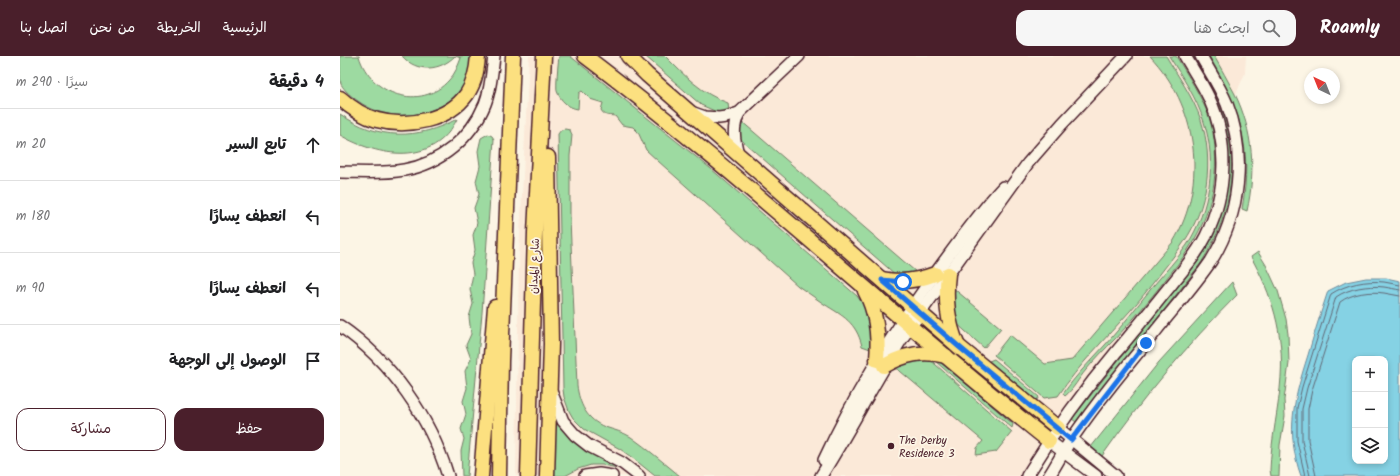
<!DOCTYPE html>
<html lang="ar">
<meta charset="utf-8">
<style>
body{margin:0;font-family:Kalam,"Playpen Sans Arabic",sans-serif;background:#f6f6f6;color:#202124;direction:rtl}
.controls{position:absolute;right:12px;bottom:12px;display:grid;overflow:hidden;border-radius:8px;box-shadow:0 2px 6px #0003}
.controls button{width:36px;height:36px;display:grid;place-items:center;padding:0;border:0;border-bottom:1px solid #e0e0e0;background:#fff;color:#202124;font:20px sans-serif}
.compass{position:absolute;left:964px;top:12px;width:36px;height:36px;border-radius:50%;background:#fff;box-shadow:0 2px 6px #0003;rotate:317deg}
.stop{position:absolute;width:12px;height:12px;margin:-9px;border:3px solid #1a73e8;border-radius:50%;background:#fff}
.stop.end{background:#1a73e8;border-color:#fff;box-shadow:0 1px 4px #0008}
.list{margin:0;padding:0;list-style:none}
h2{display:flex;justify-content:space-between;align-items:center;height:52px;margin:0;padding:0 16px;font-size:17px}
h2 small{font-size:13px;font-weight:400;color:#757577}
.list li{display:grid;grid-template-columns:26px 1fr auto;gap:12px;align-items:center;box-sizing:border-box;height:72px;padding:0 16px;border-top:1px solid #e0e0e0}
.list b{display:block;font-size:15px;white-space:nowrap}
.list em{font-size:13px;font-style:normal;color:#757577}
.actions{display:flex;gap:8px;padding:12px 16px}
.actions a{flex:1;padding:9px 0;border:1px solid #4a1f2b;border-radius:12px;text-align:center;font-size:14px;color:#4a1f2b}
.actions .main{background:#4a1f2b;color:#fff}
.icon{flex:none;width:22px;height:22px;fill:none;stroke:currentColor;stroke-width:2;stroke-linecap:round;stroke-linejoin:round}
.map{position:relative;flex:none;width:1060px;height:420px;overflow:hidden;direction:ltr}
header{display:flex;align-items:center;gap:24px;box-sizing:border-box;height:56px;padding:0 20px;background:#4a1f2b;color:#fff}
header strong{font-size:19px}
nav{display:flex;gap:22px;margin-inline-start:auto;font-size:14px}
.search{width:280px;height:36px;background:#f6f6f6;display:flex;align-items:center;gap:10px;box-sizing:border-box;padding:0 14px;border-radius:12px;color:#757577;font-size:15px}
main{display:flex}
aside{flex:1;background:#fff}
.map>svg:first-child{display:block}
.built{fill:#fbe9d8}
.green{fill:#9ddaa1;stroke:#747c66}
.water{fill:#85d2e4;stroke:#6d8a9a;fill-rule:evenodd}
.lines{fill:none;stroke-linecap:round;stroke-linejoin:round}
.shore{stroke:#626775;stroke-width:1}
.minor-casing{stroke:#4a1f2b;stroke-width:14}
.major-casing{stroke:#4a1f2b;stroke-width:17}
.minor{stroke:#fcf5e5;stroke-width:11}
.major{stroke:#fce080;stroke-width:14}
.route{stroke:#1a73e8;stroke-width:5}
.poi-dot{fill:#4a1f2b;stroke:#fcf5e5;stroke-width:1.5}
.labels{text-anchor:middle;stroke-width:3.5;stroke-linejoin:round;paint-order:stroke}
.street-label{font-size:11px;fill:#4a1f2b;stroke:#fcf5e5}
.poi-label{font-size:11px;fill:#4a1f2b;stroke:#fcf5e5;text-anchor:start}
</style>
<header>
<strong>Roamly</strong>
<div class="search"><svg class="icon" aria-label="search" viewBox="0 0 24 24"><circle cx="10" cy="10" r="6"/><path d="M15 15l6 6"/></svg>ابحث هنا</div>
<nav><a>الرئيسية</a><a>الخريطة</a><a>من نحن</a><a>اتصل بنا</a></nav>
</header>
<main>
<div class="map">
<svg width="1060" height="420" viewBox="0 0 1060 420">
<rect width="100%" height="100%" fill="#fcf5e5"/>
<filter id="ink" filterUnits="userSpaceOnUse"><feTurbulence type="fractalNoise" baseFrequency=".025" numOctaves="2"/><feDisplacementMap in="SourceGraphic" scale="8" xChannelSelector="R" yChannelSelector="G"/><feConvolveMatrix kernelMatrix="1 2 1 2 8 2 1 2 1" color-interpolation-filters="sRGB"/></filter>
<g filter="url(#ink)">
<polygon class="built" points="189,0 906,0 905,17 876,86 879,110 868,173 685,420 176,420 179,199"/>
<g class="green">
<path d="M0,0H19C30,39 81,56 109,24C115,18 118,10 121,2L115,0C100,15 77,17 62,0H135C133,14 130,23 122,34C118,41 109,45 103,49C76,64 43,63 18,45C12,41 4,34 1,28C0,23 0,6 0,0Z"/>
<path d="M219,0H230L370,112L517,240L530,258L533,294L522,290C516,266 503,260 484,248C475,242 467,236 458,230L318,105L306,94L298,76L293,71L282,69L275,60C269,59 265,61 261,54L263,47L250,43L242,35L239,37L238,53C228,52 220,44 217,35C216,29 218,8 219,0Z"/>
<path d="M305,0H325C344,19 362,38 388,47L389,56H377L361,49Z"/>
<path d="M810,0H826C838,20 853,41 861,64C874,104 868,151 844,186C836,198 826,210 817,222C808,233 800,244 790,255C765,283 739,309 718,340L704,342L654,299L670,279L705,308L732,304L833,186C869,127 857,49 810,0Z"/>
<path d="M829,0H836C848,20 861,39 869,61C882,103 875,152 851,189C843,203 832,215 822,228C807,247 792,265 775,283C765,293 755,303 746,314C739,322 733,334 725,340L723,338C737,317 756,300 772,281C787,264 800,246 814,229C825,216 837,203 847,189C870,153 877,107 864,66C857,42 842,21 829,0Z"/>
<path d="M850,0H854C862,14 871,28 878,43C901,100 894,156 861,207L736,366L732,363L856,206L873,177L879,163L883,148L888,103Z"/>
<path d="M869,0H874C881,12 888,25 895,38C913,75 916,115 907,155L902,153C913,92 900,52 869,0Z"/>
<path d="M0,58C38,84 77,84 117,63C94,111 38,101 0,79Z"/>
<polygon points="400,64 576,216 574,221 556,219 398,81"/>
<path d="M225,73L230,74L232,79L230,100V163L237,329C239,348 247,364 265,371C274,374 283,376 291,381C308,393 324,407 340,420H315L294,403L280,393L244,373L233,362L229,355L224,341L223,333L218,78L221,74Z"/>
<polygon points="148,78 152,80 154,83 142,257 127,420 122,420 121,395 124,383 121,373 126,358 123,345 127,332 125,315 131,303 126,289 131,278 129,261 133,248 130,233 133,218 131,207 135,194 133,179 137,167 134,152 139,138 136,125 140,110 138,95 141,82"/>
<path d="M918,196L926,209L938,235L946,263L948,278L949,307L944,344L945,360L940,389L939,420H931L930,414C931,383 939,352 941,321C944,278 932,238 911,201Z"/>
<path d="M892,226L897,239C847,289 802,343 762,400L751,391L819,306Z"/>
<polygon points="612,231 661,272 644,292 615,266"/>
<polygon points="587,301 672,376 656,396 636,399 637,392 643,385 554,310"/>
<polygon points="654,303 699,341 696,345 649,305"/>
<polygon points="595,305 600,305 607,311 673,368 672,372"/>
<path d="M215,363C230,389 254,397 279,410L278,412L262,409H251L238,413L225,420H213Z"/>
</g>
<path class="water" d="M1026,222H1046L1060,225V420H961C945,375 954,343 968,299C974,278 981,256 988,235L1006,226ZM1015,303H1045V405H1015Z"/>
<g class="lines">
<g class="shore">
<path d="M965,420L957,385V352L962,331L991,238C1006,228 1026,224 1044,226C1049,227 1055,228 1060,229"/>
<path d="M970,420L962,385V353L967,332L996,241C1009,232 1028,229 1044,231C1050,232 1055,233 1060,234"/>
<path d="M976,420L968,384V353L972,334L1000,246C1012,237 1030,235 1044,237C1049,238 1055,239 1060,240"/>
</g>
<defs>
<g id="minor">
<polyline points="351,56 365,61 379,62 386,61 399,57 459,0"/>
<path d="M398,98C394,83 392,71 399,57"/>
<path d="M0,116C21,116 43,118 64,114C100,108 131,82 145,48C151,33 152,16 154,0"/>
<path d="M0,270C51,305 90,361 108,420"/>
<polyline points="211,335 223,365 235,379 249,390 282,407 299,420"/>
<polyline points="718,372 776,420"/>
<polyline points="709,385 756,420"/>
<path d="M484,404C515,337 552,278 595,218C617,188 638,158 663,131"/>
<polyline points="245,420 259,418 272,420"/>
<path d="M481,420C510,374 534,326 563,281L688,107L722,68L786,0"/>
<path d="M687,420C714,376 744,334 777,295C796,273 813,251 831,229C844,213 857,198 866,180C887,137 889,85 869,42C862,27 853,14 845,0"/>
<path d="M709,420C717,408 723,395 731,384C757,346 786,311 815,276C833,253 854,230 871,205C900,159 907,99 887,48C880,31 870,16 861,0"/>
</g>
<g id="major">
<path d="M245,0C405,121 551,260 709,385"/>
<polyline points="288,0 307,19 618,290 718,372"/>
<path d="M0,42C10,51 23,60 37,64C67,72 108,65 127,38C135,26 137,14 138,0"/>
<path d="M608,218C605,243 607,265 617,288"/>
<path d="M542,223C560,227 577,225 595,218"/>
<path d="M525,235C537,257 539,280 537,304"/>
<path d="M544,310C564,298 583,294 606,300"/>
<polyline points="141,420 155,251"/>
<polyline points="159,420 161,305 173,0"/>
<polyline points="188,420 195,177 204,0"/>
<polyline points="207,420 211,288 208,101"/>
</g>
</defs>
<use href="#minor" class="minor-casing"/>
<use href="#major" class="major-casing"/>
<use href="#minor" class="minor"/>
<use href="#major" class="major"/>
</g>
</g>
<g class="lines" filter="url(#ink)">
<polyline class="route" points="563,226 542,224 618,290 731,384 806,287"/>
</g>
<circle class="poi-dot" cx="551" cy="390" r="4"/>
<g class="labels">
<g class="street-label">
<text transform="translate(194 210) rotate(-88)" y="4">شارع الميدان</text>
</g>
<g class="poi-label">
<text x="559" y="388">The Derby<tspan x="559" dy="13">Residence 3</tspan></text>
</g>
</g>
</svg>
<div class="controls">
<button>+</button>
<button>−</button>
<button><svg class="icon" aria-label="layers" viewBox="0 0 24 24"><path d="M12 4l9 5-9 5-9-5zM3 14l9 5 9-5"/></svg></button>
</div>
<svg class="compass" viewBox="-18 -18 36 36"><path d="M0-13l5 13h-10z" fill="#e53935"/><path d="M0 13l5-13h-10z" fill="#757577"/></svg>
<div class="stop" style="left:563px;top:226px"></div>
<div class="stop end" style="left:806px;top:287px"></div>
</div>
<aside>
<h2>4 دقيقة<small>سيرًا · 290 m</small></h2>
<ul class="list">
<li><svg class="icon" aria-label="ahead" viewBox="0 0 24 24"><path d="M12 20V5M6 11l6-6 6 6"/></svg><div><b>تابع السير</b></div><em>20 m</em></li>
<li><svg class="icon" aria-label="left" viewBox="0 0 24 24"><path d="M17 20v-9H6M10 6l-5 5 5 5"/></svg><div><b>انعطف يسارًا</b></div><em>180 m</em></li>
<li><svg class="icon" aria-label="left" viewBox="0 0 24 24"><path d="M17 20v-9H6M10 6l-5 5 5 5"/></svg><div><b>انعطف يسارًا</b></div><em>90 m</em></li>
<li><svg class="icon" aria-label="arrive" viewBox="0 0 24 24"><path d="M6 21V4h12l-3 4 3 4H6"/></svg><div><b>الوصول إلى الوجهة</b></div></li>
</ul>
<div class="actions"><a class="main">حفظ</a><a>مشاركة</a></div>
</aside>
</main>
